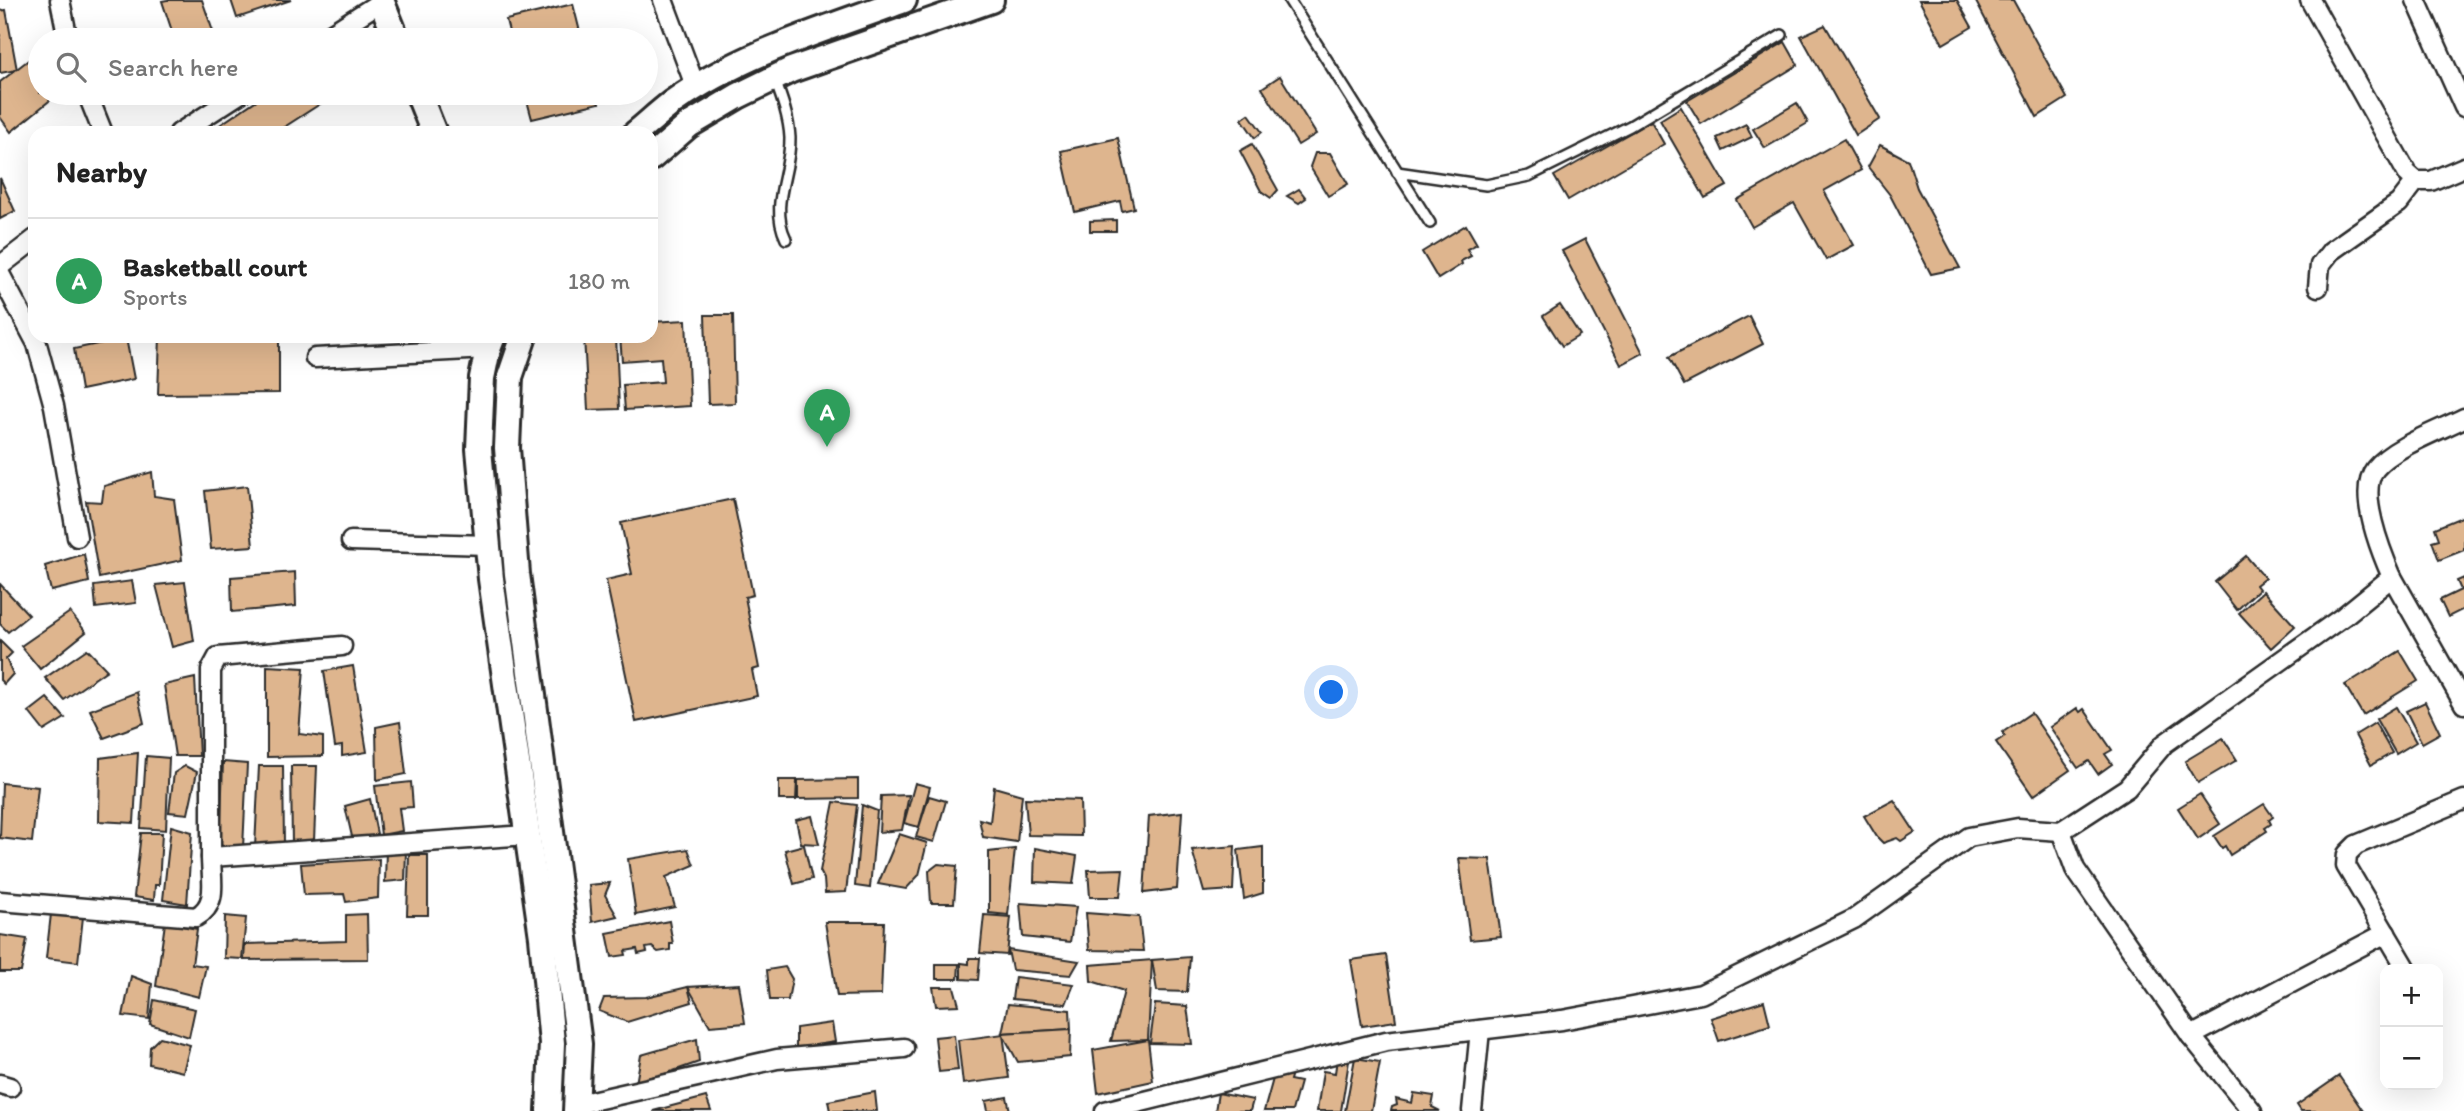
<!DOCTYPE html>
<meta charset="utf-8">
<style>
body{margin:0;font-family:Itim,sans-serif;background:#f6f6f6;color:#222}
.controls{position:absolute;right:21px;bottom:21px;display:grid;overflow:hidden;border-radius:14px;box-shadow:0 7px 28px #0002}
.controls button{width:63px;height:63px;display:grid;place-items:center;padding:0;border:0;border-bottom:2px solid #e0e0e0;background:#fff;color:#222;font:35px sans-serif}
.you{position:absolute;left:1332px;top:693px;width:24px;height:24px;margin:-18px;border:5px solid #fff;border-radius:50%;background:#1a73e8;box-shadow:0 0 0 10px #1a73e833}
.badge{display:grid;place-items:center;width:46px;height:46px;border-radius:50%;background:#2563eb;color:#fff;font-size:23px;font-weight:700}
.pin{position:absolute;translate:-50% -58px;filter:drop-shadow(0 2px 4px #0008)}
.pin::after{content:'';position:absolute;top:37px;width:24px;height:21px;background:inherit;clip-path:polygon(0 0,100% 0,50% 100%)}
.list{margin:0;padding:0;list-style:none}
h2{display:flex;justify-content:space-between;align-items:center;height:91px;margin:0;padding:0 28px;font-size:30px}
h2 small{font-size:23px;font-weight:400;color:#767676}
.list li{display:grid;grid-template-columns:46px 1fr auto;gap:21px;align-items:center;box-sizing:border-box;height:126px;padding:0 28px;border-top:2px solid #e0e0e0}
.list b{display:block;font-size:26px;white-space:nowrap}
.list p{margin:0;font-size:23px;white-space:nowrap;color:#767676}
.list em{font-size:23px;font-style:normal;color:#767676}
.icon{flex:none;width:38px;height:38px;fill:none;stroke:currentColor;stroke-width:2;stroke-linecap:round;stroke-linejoin:round}
.map{position:relative;flex:none;width:2464px;height:1111px;overflow:hidden}
.search{position:absolute;background:#fff;box-shadow:0 7px 28px #0002;left:28px;top:28px;width:630px;height:77px;display:flex;align-items:center;gap:18px;box-sizing:border-box;padding:0 24px;border-radius:38px;color:#767676;font-size:26px}
.panel{position:absolute;background:#fff;box-shadow:0 7px 28px #0002;left:28px;top:126px;width:630px;height:217px;border-radius:21px}
.map>svg:first-child{display:block}
.building{fill:#deb58e;stroke:#2b2b2b;stroke-width:2}
.lines{fill:none;stroke-linecap:round;stroke-linejoin:round}
.lane-casing{stroke:#2b2b2b;stroke-width:14}
.street-casing{stroke:#2b2b2b;stroke-width:23}
.secondary-casing{stroke:#2b2b2b;stroke-width:30}
.lane{stroke:#fff;stroke-width:9}
.street{stroke:#fff;stroke-width:18}
.secondary{stroke:#fff;stroke-width:24}
</style>
<div class="map">
<svg width="2464" height="1111" viewBox="0 0 2464 1111">
<rect width="100%" height="100%" fill="#fff"/>
<filter id="ink" filterUnits="userSpaceOnUse"><feTurbulence type="fractalNoise" baseFrequency=".0143" numOctaves="2"/><feDisplacementMap in="SourceGraphic" scale="14" xChannelSelector="R" yChannelSelector="G"/><feConvolveMatrix kernelMatrix="1 2 1 2 8 2 1 2 1" color-interpolation-filters="sRGB"/></filter>
<g filter="url(#ink)">
<g class="building">
<polygon points="167,0 202,0 216,40 175,40 162,1"/>
<polygon points="231,0 291,0 237,18"/>
<polygon points="1919,0 1957,0 1972,27 1943,44"/>
<polygon points="1975,0 2013,0 2067,98 2037,117"/>
<polygon points="573,4 582,40 511,40 506,20"/>
<polygon points="6,10 17,70 0,73 0,11"/>
<polygon points="1825,25 1880,119 1856,135 1801,36"/>
<polygon points="1785,42 1798,65 1701,124 1687,101"/>
<polygon points="40,51 40,93 59,93 11,132 0,117 0,82"/>
<polygon points="1280,76 1316,134 1298,145 1262,88"/>
<polygon points="267,93 337,93 275,133 208,133"/>
<polygon points="525,93 597,93 599,103 532,119"/>
<polygon points="1797,103 1808,123 1765,148 1753,129"/>
<polygon points="1681,107 1727,186 1705,198 1660,120"/>
<polygon points="1249,114 1262,132 1255,138 1242,119"/>
<polygon points="1651,121 1664,144 1568,200 1554,176"/>
<polygon points="1746,124 1752,137 1723,151 1717,138"/>
<polygon points="1118,138 1134,208 1122,211 1120,201 1075,212 1061,151"/>
<polygon points="1844,139 1861,170 1824,191 1854,245 1826,260 1794,203 1752,227 1737,200"/>
<polygon points="1252,144 1278,190 1271,198 1261,191 1240,151"/>
<polygon points="1880,145 1908,160 1917,188 1960,268 1931,274 1890,195 1868,167"/>
<polygon points="1315,153 1330,153 1348,184 1328,196 1310,167"/>
<polygon points="0,178 15,211 0,219"/>
<polygon points="1299,189 1306,198 1299,203 1287,196"/>
<polygon points="1116,220 1116,231 1090,231 1090,221"/>
<polygon points="1466,225 1477,244 1467,249 1471,256 1461,261 1462,264 1438,279 1422,252"/>
<polygon points="1585,239 1643,353 1621,365 1562,251"/>
<polygon points="1560,305 1580,335 1562,346 1543,316"/>
<polygon points="705,315 733,315 735,403 708,404"/>
<polygon points="1749,316 1763,344 1684,385 1669,357"/>
<polygon points="686,320 690,406 625,410 623,385 663,382 661,358 622,361 620,336 651,336 651,322"/>
<polygon points="160,336 279,336 279,393 158,394"/>
<polygon points="584,336 616,336 619,409 588,410"/>
<polygon points="126,338 134,379 81,390 74,349"/>
<polygon points="152,472 154,496 174,499 182,560 99,578 86,501 102,502 104,486"/>
<polygon points="247,486 253,546 211,549 205,491"/>
<polygon points="733,499 753,595 745,597 759,668 752,670 757,696 636,722 606,580 632,574 621,523"/>
<polygon points="2464,516 2464,550 2439,560 2432,541 2439,539 2435,528"/>
<polygon points="84,554 89,582 51,591 45,566"/>
<polygon points="2246,556 2265,578 2256,585 2259,589 2237,610 2215,582"/>
<polygon points="295,572 296,606 232,612 231,577"/>
<polygon points="2464,578 2464,609 2448,617 2440,600 2461,590 2457,581"/>
<polygon points="132,581 136,603 96,608 94,586"/>
<polygon points="185,582 194,641 172,647 156,585"/>
<polygon points="0,584 29,615 8,632 0,624"/>
<polygon points="2263,591 2295,626 2271,648 2239,613"/>
<polygon points="70,612 86,632 40,669 21,646"/>
<polygon points="0,641 12,653 6,659 13,674 4,684 0,680"/>
<polygon points="87,649 107,670 64,700 45,678"/>
<polygon points="2400,651 2418,681 2363,715 2345,685"/>
<polygon points="267,666 304,668 299,734 323,737 323,756 267,757"/>
<polygon points="353,666 367,752 342,756 342,746 335,747 324,671"/>
<polygon points="195,678 199,756 175,756 164,685"/>
<polygon points="137,692 144,723 104,738 90,710"/>
<polygon points="47,698 65,718 44,731 29,712"/>
<polygon points="2425,702 2440,733 2422,743 2406,711"/>
<polygon points="2396,707 2416,742 2396,754 2376,719"/>
<polygon points="2077,708 2080,712 2084,709 2112,750 2105,754 2112,764 2098,774 2089,761 2078,768 2050,727"/>
<polygon points="2031,713 2070,770 2033,796 1996,742 2005,736 2003,732"/>
<polygon points="400,722 406,774 377,780 376,727"/>
<polygon points="2375,723 2392,753 2371,765 2355,735"/>
<polygon points="2223,738 2237,760 2198,783 2185,761"/>
<polygon points="138,753 134,823 99,821 100,758"/>
<polygon points="146,756 169,758 166,830 141,828"/>
<polygon points="223,762 247,764 243,848 220,850"/>
<polygon points="185,766 197,772 188,814 169,812 174,773"/>
<polygon points="259,766 283,766 284,844 255,847"/>
<polygon points="291,766 317,766 314,841 292,845"/>
<polygon points="858,779 858,798 798,799 798,780"/>
<polygon points="779,780 797,780 796,800 779,800"/>
<polygon points="411,782 413,807 399,808 402,831 381,835 375,786"/>
<polygon points="2,783 38,787 32,842 0,838"/>
<polygon points="915,783 930,787 919,827 904,823"/>
<polygon points="994,787 1022,795 1017,842 983,837 979,819 990,822"/>
<polygon points="2200,794 2220,824 2198,839 2178,808"/>
<polygon points="909,795 902,830 879,832 881,796"/>
<polygon points="929,796 946,801 934,842 916,837"/>
<polygon points="1025,798 1080,800 1081,836 1028,835"/>
<polygon points="370,799 378,839 353,841 345,806"/>
<polygon points="1894,800 1915,832 1901,841 1897,838 1883,843 1877,837 1864,816"/>
<polygon points="834,802 857,805 846,892 825,893 824,879 820,871"/>
<polygon points="2264,804 2273,817 2269,820 2271,824 2265,828 2267,831 2230,855 2225,846 2222,848 2214,836"/>
<polygon points="862,805 877,811 870,888 855,886"/>
<polygon points="1182,812 1177,889 1144,893 1149,816"/>
<polygon points="812,816 819,844 801,843 796,820"/>
<polygon points="171,826 192,832 187,904 163,900"/>
<polygon points="141,833 162,833 159,885 155,885 154,900 134,897"/>
<polygon points="899,834 927,843 919,875 906,889 878,884"/>
<polygon points="804,845 812,879 794,884 785,850"/>
<polygon points="1235,846 1233,890 1204,892 1192,850"/>
<polygon points="1263,847 1263,893 1244,899 1238,850"/>
<polygon points="1035,848 1077,856 1073,884 1034,882"/>
<polygon points="688,849 694,865 666,877 675,907 636,915 628,859"/>
<polygon points="1015,849 1008,915 989,913 989,852"/>
<polygon points="386,850 406,850 405,880 385,882"/>
<polygon points="409,855 428,855 428,915 407,915"/>
<polygon points="1459,858 1490,859 1501,937 1470,940"/>
<polygon points="379,859 378,898 346,902 344,894 304,895 301,864"/>
<polygon points="938,864 957,866 954,903 931,903 929,871"/>
<polygon points="1123,869 1120,897 1090,897 1088,870"/>
<polygon points="610,883 605,895 617,916 592,922 589,885"/>
<polygon points="1020,903 1076,907 1070,942 1023,937"/>
<polygon points="1086,913 1139,917 1143,951 1089,950"/>
<polygon points="51,914 83,917 78,962 46,958"/>
<polygon points="367,914 368,959 244,960 245,944 346,941 346,915"/>
<polygon points="984,915 1011,917 1007,955 980,953"/>
<polygon points="225,916 246,918 242,959 224,958"/>
<polygon points="669,921 673,944 670,944 670,950 658,952 652,947 646,948 647,952 638,954 637,949 625,951 626,955 612,957 607,933"/>
<polygon points="825,922 884,922 881,995 837,996"/>
<polygon points="165,923 197,929 192,964 206,966 199,997 156,986"/>
<polygon points="0,935 27,939 21,972 0,972"/>
<polygon points="1008,950 1079,961 1071,975 1012,970"/>
<polygon points="1386,955 1396,1021 1362,1026 1351,960"/>
<polygon points="1190,957 1187,992 1157,991 1152,960"/>
<polygon points="969,958 980,958 978,980 961,979 961,963 969,964"/>
<polygon points="1152,960 1148,1040 1111,1041 1124,991 1091,981 1090,965"/>
<polygon points="936,964 959,964 958,979 936,979"/>
<polygon points="785,967 792,979 788,1000 770,1000 767,970"/>
<polygon points="131,976 152,984 149,1019 123,1016"/>
<polygon points="1015,977 1074,984 1066,1004 1012,999"/>
<polygon points="739,984 745,1023 710,1026 688,987"/>
<polygon points="688,987 692,1002 627,1022 599,1011 604,998 646,997"/>
<polygon points="933,987 954,987 959,1005 936,1006"/>
<polygon points="154,1000 195,1009 189,1037 150,1024"/>
<polygon points="1764,1001 1770,1025 1719,1041 1711,1018"/>
<polygon points="1008,1004 1070,1010 1071,1029 1002,1033"/>
<polygon points="1155,1004 1187,1006 1192,1044 1150,1043"/>
<polygon points="832,1023 835,1042 796,1048 796,1028"/>
<polygon points="1071,1029 1070,1057 1018,1062 1002,1033"/>
<polygon points="1003,1034 1009,1078 963,1084 958,1040"/>
<polygon points="954,1035 958,1070 939,1072 935,1037"/>
<polygon points="160,1037 190,1045 183,1072 149,1064 150,1047"/>
<polygon points="697,1039 699,1062 636,1084 641,1055"/>
<polygon points="1148,1040 1153,1081 1098,1093 1093,1050"/>
<polygon points="1355,1058 1380,1062 1371,1111 1345,1111"/>
<polygon points="1337,1059 1349,1061 1341,1111 1317,1111 1323,1071 1335,1073"/>
<polygon points="1276,1068 1292,1073 1290,1080 1300,1082 1292,1111 1264,1111"/>
<polygon points="2339,1076 2363,1111 2301,1111 2297,1105"/>
<polygon points="875,1092 877,1111 830,1111 828,1101"/>
<polygon points="1218,1093 1253,1100 1250,1111 1215,1111"/>
<polygon points="1414,1093 1434,1096 1432,1107 1440,1111 1391,1111 1392,1107 1397,1105 1396,1099 1412,1103"/>
<polygon points="706,1097 711,1111 653,1111"/>
<polygon points="1007,1097 1010,1111 988,1111 986,1101"/>
</g>
<g class="lines">
<defs>
<g id="lane">
<polyline points="1289,0 1430,223"/>
<path d="M775,80C782,99 789,118 790,138C791,173 769,204 786,239"/>
<polyline points="1397,172 1486,185 1529,176 1630,126 1782,35"/>
</g>
<g id="street">
<polyline points="60,0 68,40"/>
<polyline points="663,0 696,88"/>
<polyline points="2310,0 2407,173 2416,181 2431,181 2464,167"/>
<polyline points="2416,0 2464,107"/>
<polyline points="321,40 382,1"/>
<polyline points="87,93 103,133"/>
<polyline points="179,133 241,93"/>
<polyline points="0,266 35,239"/>
<polyline points="0,274 37,344 54,406 77,537"/>
<polyline points="2318,287 2320,265 2331,251 2399,203 2416,181"/>
<polyline points="315,358 488,349"/>
<polyline points="351,541 488,545"/>
<polyline points="2392,577 2464,704"/>
<polyline points="2061,831 2075,869 2191,1036 2252,1111"/>
<polyline points="211,857 211,670 218,657 342,646"/>
<path d="M0,901L196,917C219,904 211,881 211,857L527,835"/>
<polyline points="2407,969 2346,866 2347,854 2356,845 2464,800"/>
<polyline points="2191,1036 2386,933"/>
<polyline points="0,1084 10,1087"/>
<polyline points="578,1104 777,1059 904,1048"/>
<path d="M1105,1111L1386,1041L1562,1020L1701,994L1854,919L1969,837L2018,828L2061,831L2127,788L2164,744L2344,616L2392,577C2381,552 2357,492 2375,469C2393,447 2438,431 2464,418"/>
<polyline points="1472,1111 1480,1030"/>
</g>
<g id="secondary">
<polyline points="381,0 397,40"/>
<polyline points="418,93 434,133"/>
<path d="M636,133C648,123 660,112 673,102C742,53 826,29 904,0"/>
<polyline points="651,158 689,125 738,96 791,70 991,0"/>
<polyline points="493,336 488,349 482,378 479,449 491,579 542,937 552,1043 549,1111"/>
<polyline points="524,336 510,377 507,448 517,574 579,1044 576,1111"/>
</g>
</defs>
<use href="#lane" class="lane-casing"/>
<use href="#street" class="street-casing"/>
<use href="#secondary" class="secondary-casing"/>
<use href="#lane" class="lane"/>
<use href="#street" class="street"/>
<use href="#secondary" class="secondary"/>
</g>
</g>
</svg>
<div class="controls">
<button>+</button>
<button>−</button>
</div>
<div class="you"></div>
<div class="pin badge" style="left:827px;top:447px;background:#2e9e5b">A</div>
<div class="search"><svg class="icon" aria-label="search" viewBox="0 0 24 24"><circle cx="10" cy="10" r="6"/><path d="M15 15l6 6"/></svg>Search here</div>
<section class="panel">
<h2>Nearby<small></small></h2>
<ul class="list">
<li><span class="badge" style="background:#2e9e5b">A</span><div><b>Basketball court</b><p>Sports</p></div><em>180 m</em></li>
</ul>
</section>
</div>
